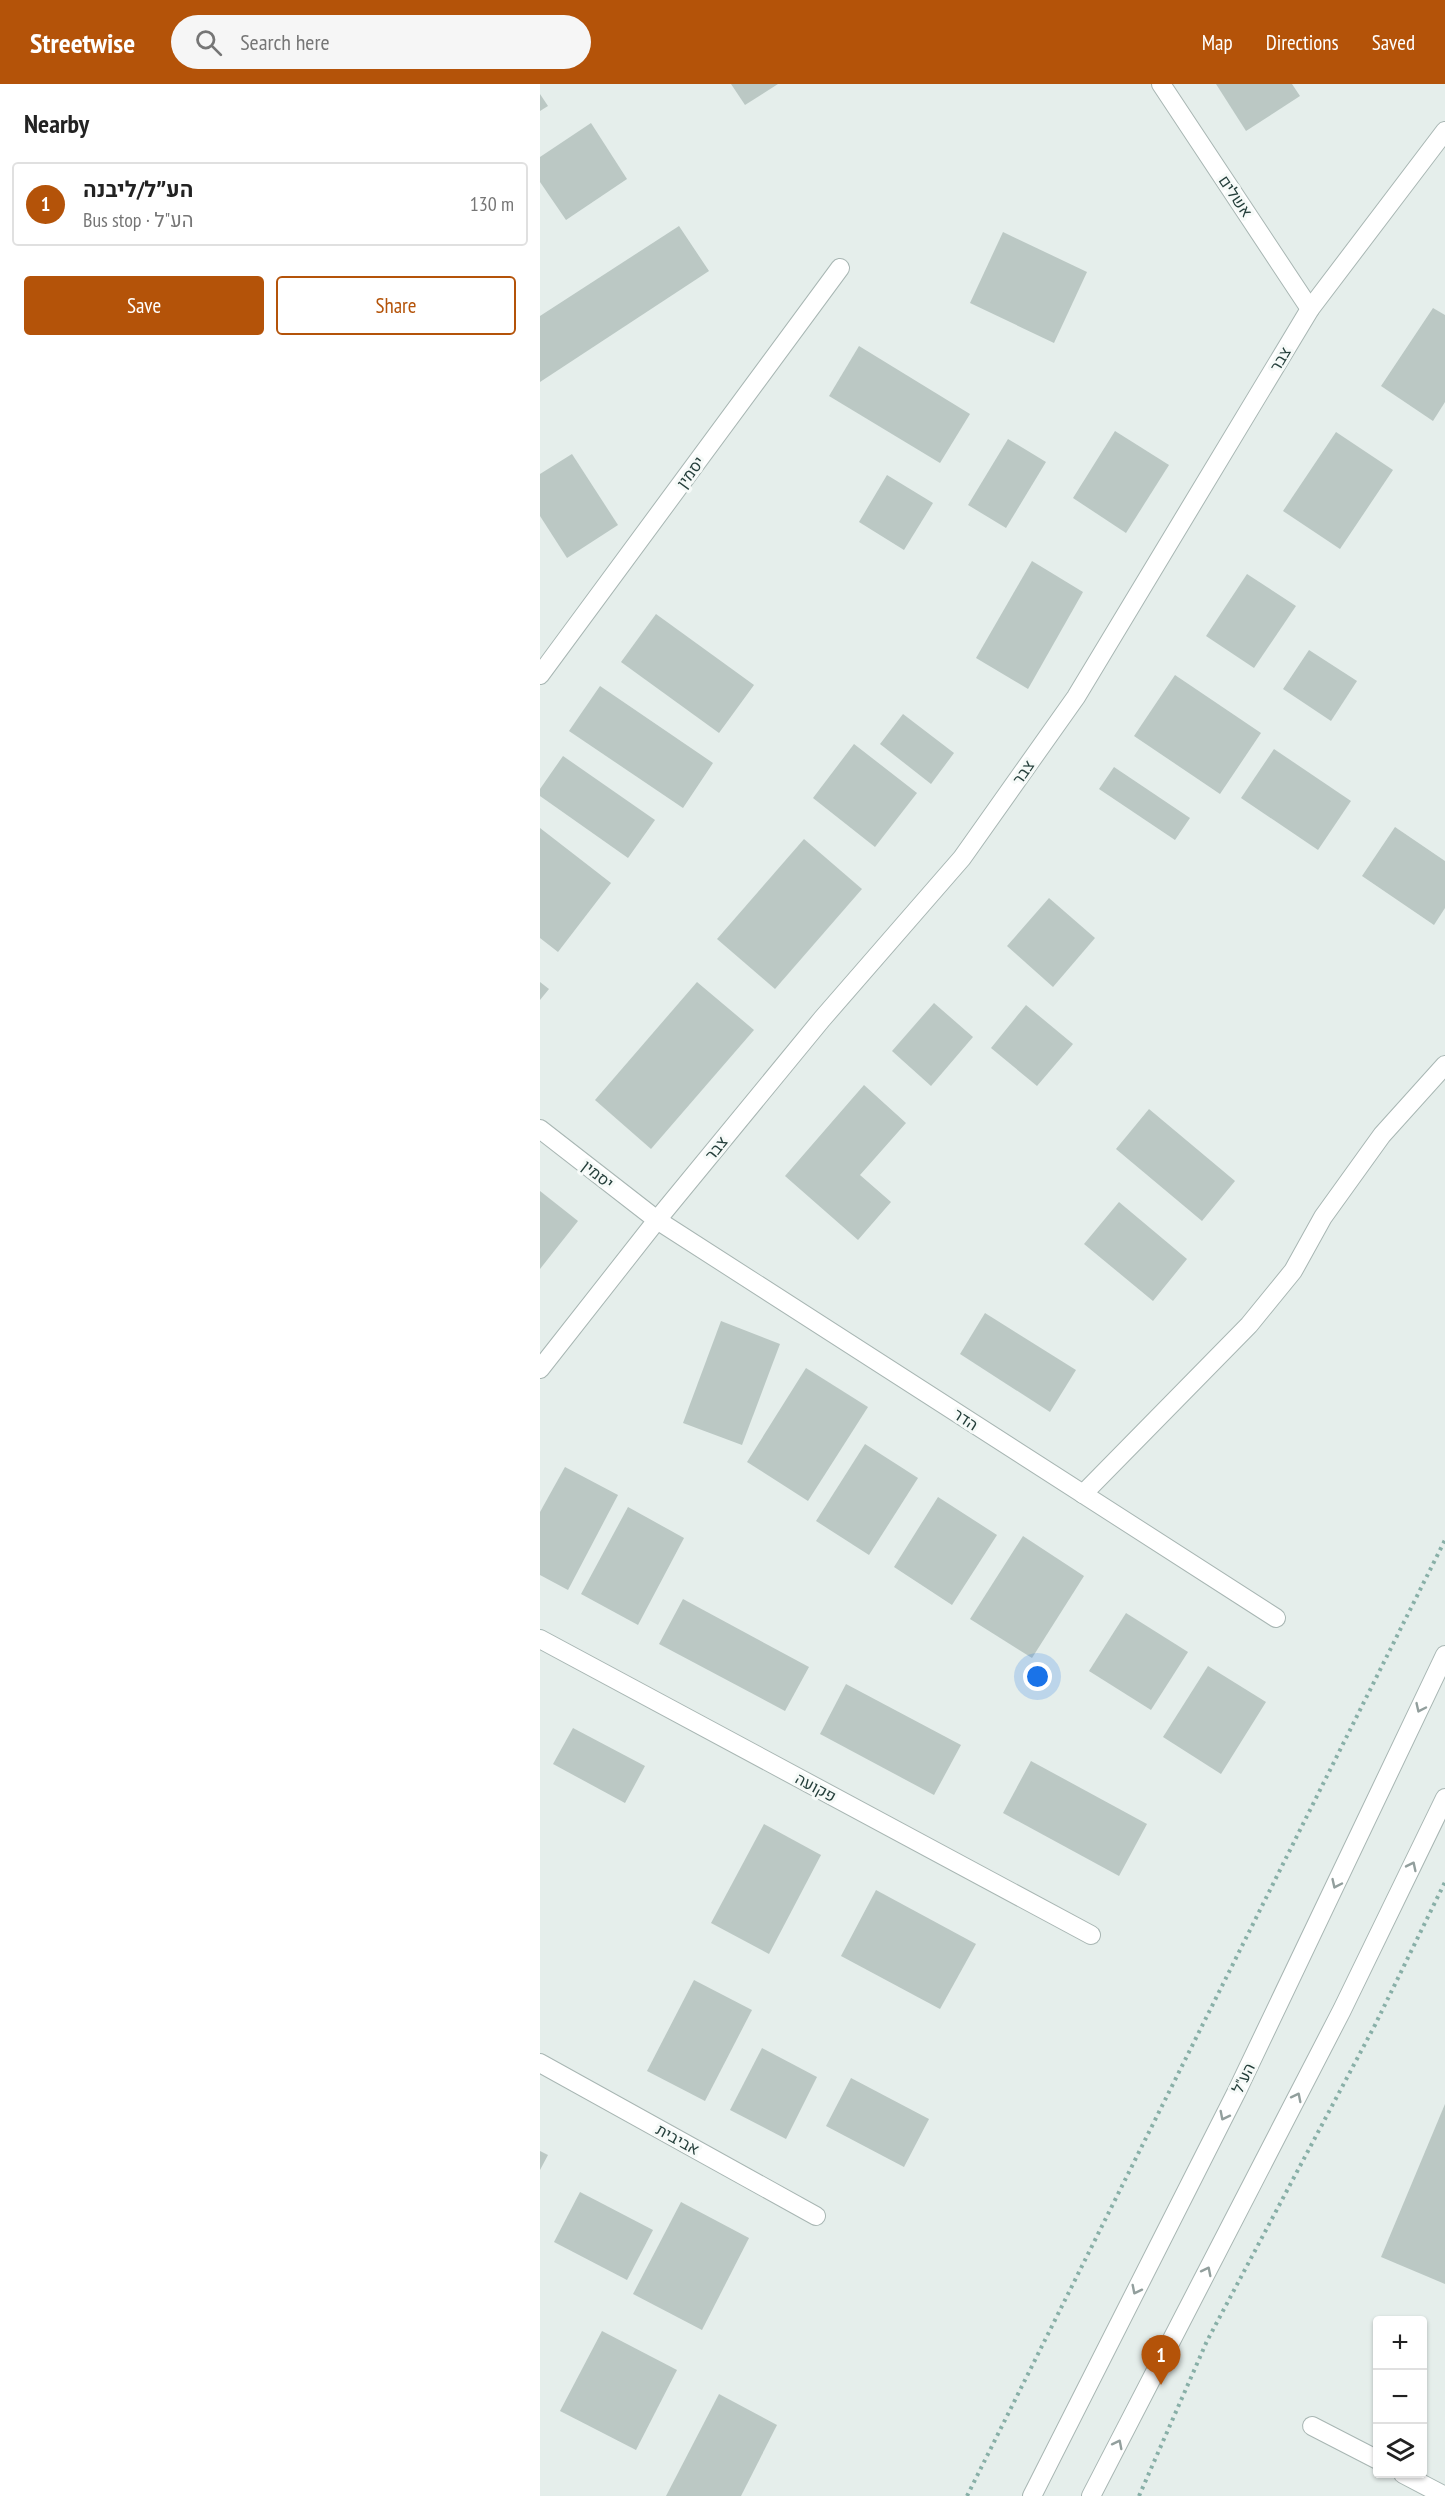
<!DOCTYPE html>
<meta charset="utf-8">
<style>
body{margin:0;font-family:"PT Sans Narrow",Heebo,sans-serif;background:#f6f6f6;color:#222}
.controls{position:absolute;right:18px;bottom:18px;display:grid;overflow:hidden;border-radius:6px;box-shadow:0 2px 4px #0004}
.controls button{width:54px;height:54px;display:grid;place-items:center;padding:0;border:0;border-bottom:2px solid #e0e0e0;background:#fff;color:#222;font:30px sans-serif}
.you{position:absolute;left:498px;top:1593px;width:21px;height:21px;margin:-15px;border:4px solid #fff;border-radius:50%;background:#1a73e8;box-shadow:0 0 0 9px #1a73e833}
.badge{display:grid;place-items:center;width:39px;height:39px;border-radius:50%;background:#b45309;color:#fff;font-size:20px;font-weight:700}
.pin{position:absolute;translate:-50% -50px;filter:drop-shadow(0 2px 3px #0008)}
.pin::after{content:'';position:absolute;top:32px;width:21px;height:18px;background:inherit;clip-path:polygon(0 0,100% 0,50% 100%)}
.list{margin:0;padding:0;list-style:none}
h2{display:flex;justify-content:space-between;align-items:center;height:78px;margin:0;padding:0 24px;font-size:26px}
h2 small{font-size:20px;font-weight:400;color:#767676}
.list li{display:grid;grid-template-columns:39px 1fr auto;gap:18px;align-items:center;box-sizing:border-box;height:84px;margin:0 12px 12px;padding:0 12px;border:2px solid #e0e0e0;border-radius:6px}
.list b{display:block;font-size:22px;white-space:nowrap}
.list p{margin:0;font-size:20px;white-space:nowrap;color:#767676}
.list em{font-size:20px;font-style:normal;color:#767676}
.actions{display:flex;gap:12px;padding:18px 24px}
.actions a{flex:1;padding:14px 0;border:2px solid #b45309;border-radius:6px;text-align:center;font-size:21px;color:#b45309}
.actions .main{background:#b45309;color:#fff}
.icon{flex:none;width:33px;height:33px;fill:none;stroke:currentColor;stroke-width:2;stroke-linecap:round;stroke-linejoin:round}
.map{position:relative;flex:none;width:905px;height:2412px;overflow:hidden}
header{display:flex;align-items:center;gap:36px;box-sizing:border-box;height:84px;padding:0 30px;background:#b45309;color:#fff}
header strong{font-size:28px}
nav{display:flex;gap:33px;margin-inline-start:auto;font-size:21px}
.search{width:420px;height:54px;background:#f6f6f6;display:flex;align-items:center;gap:15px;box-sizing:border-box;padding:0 21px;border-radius:33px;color:#767676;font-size:22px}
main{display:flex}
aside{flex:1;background:#fff}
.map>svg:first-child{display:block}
.building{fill:#bbc8c4}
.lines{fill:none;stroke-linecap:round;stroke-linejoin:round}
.service-casing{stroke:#a8b6b3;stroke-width:20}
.minor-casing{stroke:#a8b6b3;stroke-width:20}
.tertiary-casing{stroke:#a8b6b3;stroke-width:20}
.path{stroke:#88afa7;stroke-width:4;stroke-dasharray:3 4.5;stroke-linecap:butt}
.service{stroke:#fff;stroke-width:18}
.minor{stroke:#fff;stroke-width:18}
.tertiary{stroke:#fff;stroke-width:18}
.oneway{stroke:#929f9d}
.labels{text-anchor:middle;stroke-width:6;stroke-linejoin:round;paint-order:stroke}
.street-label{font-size:16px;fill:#253f3b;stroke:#f6faf8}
</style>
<header>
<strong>Streetwise</strong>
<div class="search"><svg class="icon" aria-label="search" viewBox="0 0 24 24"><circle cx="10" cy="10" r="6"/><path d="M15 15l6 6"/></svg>Search here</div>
<nav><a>Map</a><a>Directions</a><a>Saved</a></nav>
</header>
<main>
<aside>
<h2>Nearby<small></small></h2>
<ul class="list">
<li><span class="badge">1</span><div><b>הע״ל/ליבנה</b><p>Bus stop · הע&quot;ל</p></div><em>130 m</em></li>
</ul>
<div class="actions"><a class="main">Save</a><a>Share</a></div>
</aside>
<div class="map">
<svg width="905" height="2412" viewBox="0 0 905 2412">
<rect width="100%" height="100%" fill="#e5eeeb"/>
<g class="building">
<polygon points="191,0 238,0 205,21"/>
<polygon points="676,0 752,0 760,12 706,47"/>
<polygon points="0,10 8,22 0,27"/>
<polygon points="51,39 87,95 26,136 0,98 0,73"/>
<polygon points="139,142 169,187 0,298 0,232"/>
<polygon points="463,148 547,188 514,259 430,219"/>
<polygon points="893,224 905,231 905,318 893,337 841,302"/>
<polygon points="319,262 430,330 400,379 289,312"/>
<polygon points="575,347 629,381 586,449 533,414"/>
<polygon points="796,348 853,386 800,465 743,427"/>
<polygon points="468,355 506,378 466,444 428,421"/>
<polygon points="32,370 78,441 27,474 0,432 0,390"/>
<polygon points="347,391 393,419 364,466 319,438"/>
<polygon points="492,477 543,508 488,605 436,574"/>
<polygon points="707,490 756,522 714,584 666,552"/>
<polygon points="116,530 214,601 179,649 81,578"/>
<polygon points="769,566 817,597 791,637 743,605"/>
<polygon points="635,591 721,649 680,710 594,652"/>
<polygon points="60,602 173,679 143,724 29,647"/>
<polygon points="363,630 414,669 391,700 340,660"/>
<polygon points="314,660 377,709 335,763 273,714"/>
<polygon points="734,665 811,717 778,766 701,714"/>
<polygon points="23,672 115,736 88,774 0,712 0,705"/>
<polygon points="574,683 650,734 635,756 559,705"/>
<polygon points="855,743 905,777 905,824 894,841 822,792"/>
<polygon points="0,744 71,799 18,868 0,854"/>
<polygon points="264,755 322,805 235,905 177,855"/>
<polygon points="509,814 555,854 513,903 467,862"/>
<polygon points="0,898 9,905 0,916"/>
<polygon points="157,898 214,946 111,1065 55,1016"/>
<polygon points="394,919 433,953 391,1002 352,967"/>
<polygon points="486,921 533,960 497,1002 451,964"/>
<polygon points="324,1001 366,1039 320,1091 351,1118 318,1156 245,1092"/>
<polygon points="609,1025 695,1097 662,1137 576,1065"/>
<polygon points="0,1107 38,1137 0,1185"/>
<polygon points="579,1118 647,1175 613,1217 544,1160"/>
<polygon points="445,1229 536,1286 510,1328 420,1270"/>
<polygon points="181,1237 240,1260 202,1361 143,1339"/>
<polygon points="266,1284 328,1323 268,1417 207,1378"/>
<polygon points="325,1360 378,1394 329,1471 276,1437"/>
<polygon points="25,1383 78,1411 28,1506 0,1491 0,1428"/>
<polygon points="398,1413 457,1451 412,1521 354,1483"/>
<polygon points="88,1423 144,1454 98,1541 41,1510"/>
<polygon points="483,1452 544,1492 492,1574 430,1535"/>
<polygon points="143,1515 269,1583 245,1627 119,1560"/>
<polygon points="586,1529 648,1568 611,1626 549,1587"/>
<polygon points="668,1582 726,1618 681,1690 623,1653"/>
<polygon points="306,1600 421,1661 394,1711 280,1650"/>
<polygon points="33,1644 105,1682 85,1719 13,1680"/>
<polygon points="491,1677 607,1740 579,1792 463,1729"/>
<polygon points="224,1740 281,1771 229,1870 171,1839"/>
<polygon points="336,1806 436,1860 400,1925 301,1872"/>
<polygon points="154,1896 212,1926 165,2017 107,1987"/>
<polygon points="222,1964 277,1993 246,2055 190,2026"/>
<polygon points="311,1994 389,2035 364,2083 286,2042"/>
<polygon points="905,2020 905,2200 841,2173"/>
<polygon points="0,2067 8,2071 0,2086"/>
<polygon points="40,2108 113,2146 87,2196 14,2158"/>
<polygon points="141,2118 209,2154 162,2246 93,2210"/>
<polygon points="62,2247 137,2286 96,2366 20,2327"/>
<polygon points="179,2310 237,2341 201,2412 126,2412"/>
</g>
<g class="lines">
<defs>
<g id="service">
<polyline points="772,2342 838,2376"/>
<polyline points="863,2390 905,2412"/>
</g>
<g id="minor">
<polyline points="621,0 770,225"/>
<polyline points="0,591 300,184"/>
<polyline points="0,1045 117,1136 736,1534"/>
<polyline points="0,1285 117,1136 282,935 422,774 536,613 770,225 905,47"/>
<polyline points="543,1410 709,1241 753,1187 783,1133 842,1051 905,981"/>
<polyline points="0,1555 551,1851"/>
<polyline points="0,1979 276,2132"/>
</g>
<g id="tertiary">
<polyline points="492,2412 697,2007 905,1571"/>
<polyline points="551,2412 802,1926 905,1714"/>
</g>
</defs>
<use href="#service" class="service-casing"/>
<use href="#minor" class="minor-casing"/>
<use href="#tertiary" class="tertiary-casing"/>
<g class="path">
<polyline points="427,2412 905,1456"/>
<polyline points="599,2412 667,2257 835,1941 905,1798"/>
</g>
<use href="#service" class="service"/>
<use href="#minor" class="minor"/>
<use href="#tertiary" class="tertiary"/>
</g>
<defs><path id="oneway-chevron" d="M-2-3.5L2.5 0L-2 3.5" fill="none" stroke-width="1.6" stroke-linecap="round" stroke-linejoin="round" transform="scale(1.5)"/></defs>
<g class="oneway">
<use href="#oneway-chevron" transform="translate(880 1624) rotate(115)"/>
<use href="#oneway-chevron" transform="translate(872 1782) rotate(-64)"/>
<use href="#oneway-chevron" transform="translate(796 1800) rotate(115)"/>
<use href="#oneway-chevron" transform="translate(757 2013) rotate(-63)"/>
<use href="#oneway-chevron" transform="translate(684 2032) rotate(117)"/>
<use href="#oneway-chevron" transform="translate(667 2187) rotate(-63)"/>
<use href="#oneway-chevron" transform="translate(596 2206) rotate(117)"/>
<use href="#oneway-chevron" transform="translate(578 2360) rotate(-63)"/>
</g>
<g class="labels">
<g class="street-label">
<text transform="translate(696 112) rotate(56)" y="6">אשלים</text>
<text transform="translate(740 275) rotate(-59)" y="6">צבר</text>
<text transform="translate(150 388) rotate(-54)" y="6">יסמין</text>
<text transform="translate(483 688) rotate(-55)" y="6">צבר</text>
<text transform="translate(176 1064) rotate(-51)" y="6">צבר</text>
<text transform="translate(58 1090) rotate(38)" y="6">יסמין</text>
<text transform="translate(426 1335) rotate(33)" y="6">הדר</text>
<text transform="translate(276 1703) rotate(28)" y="6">פקועה</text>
<text transform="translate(703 1994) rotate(-64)" y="6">הע"ל</text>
<text transform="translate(138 2055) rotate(29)" y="6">אביבית</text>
</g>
</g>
</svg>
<div class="controls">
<button>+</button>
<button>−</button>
<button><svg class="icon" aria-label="layers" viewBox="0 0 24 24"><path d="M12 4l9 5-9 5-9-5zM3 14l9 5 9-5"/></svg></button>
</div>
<div class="you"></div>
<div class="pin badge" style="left:621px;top:2301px">1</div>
</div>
</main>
